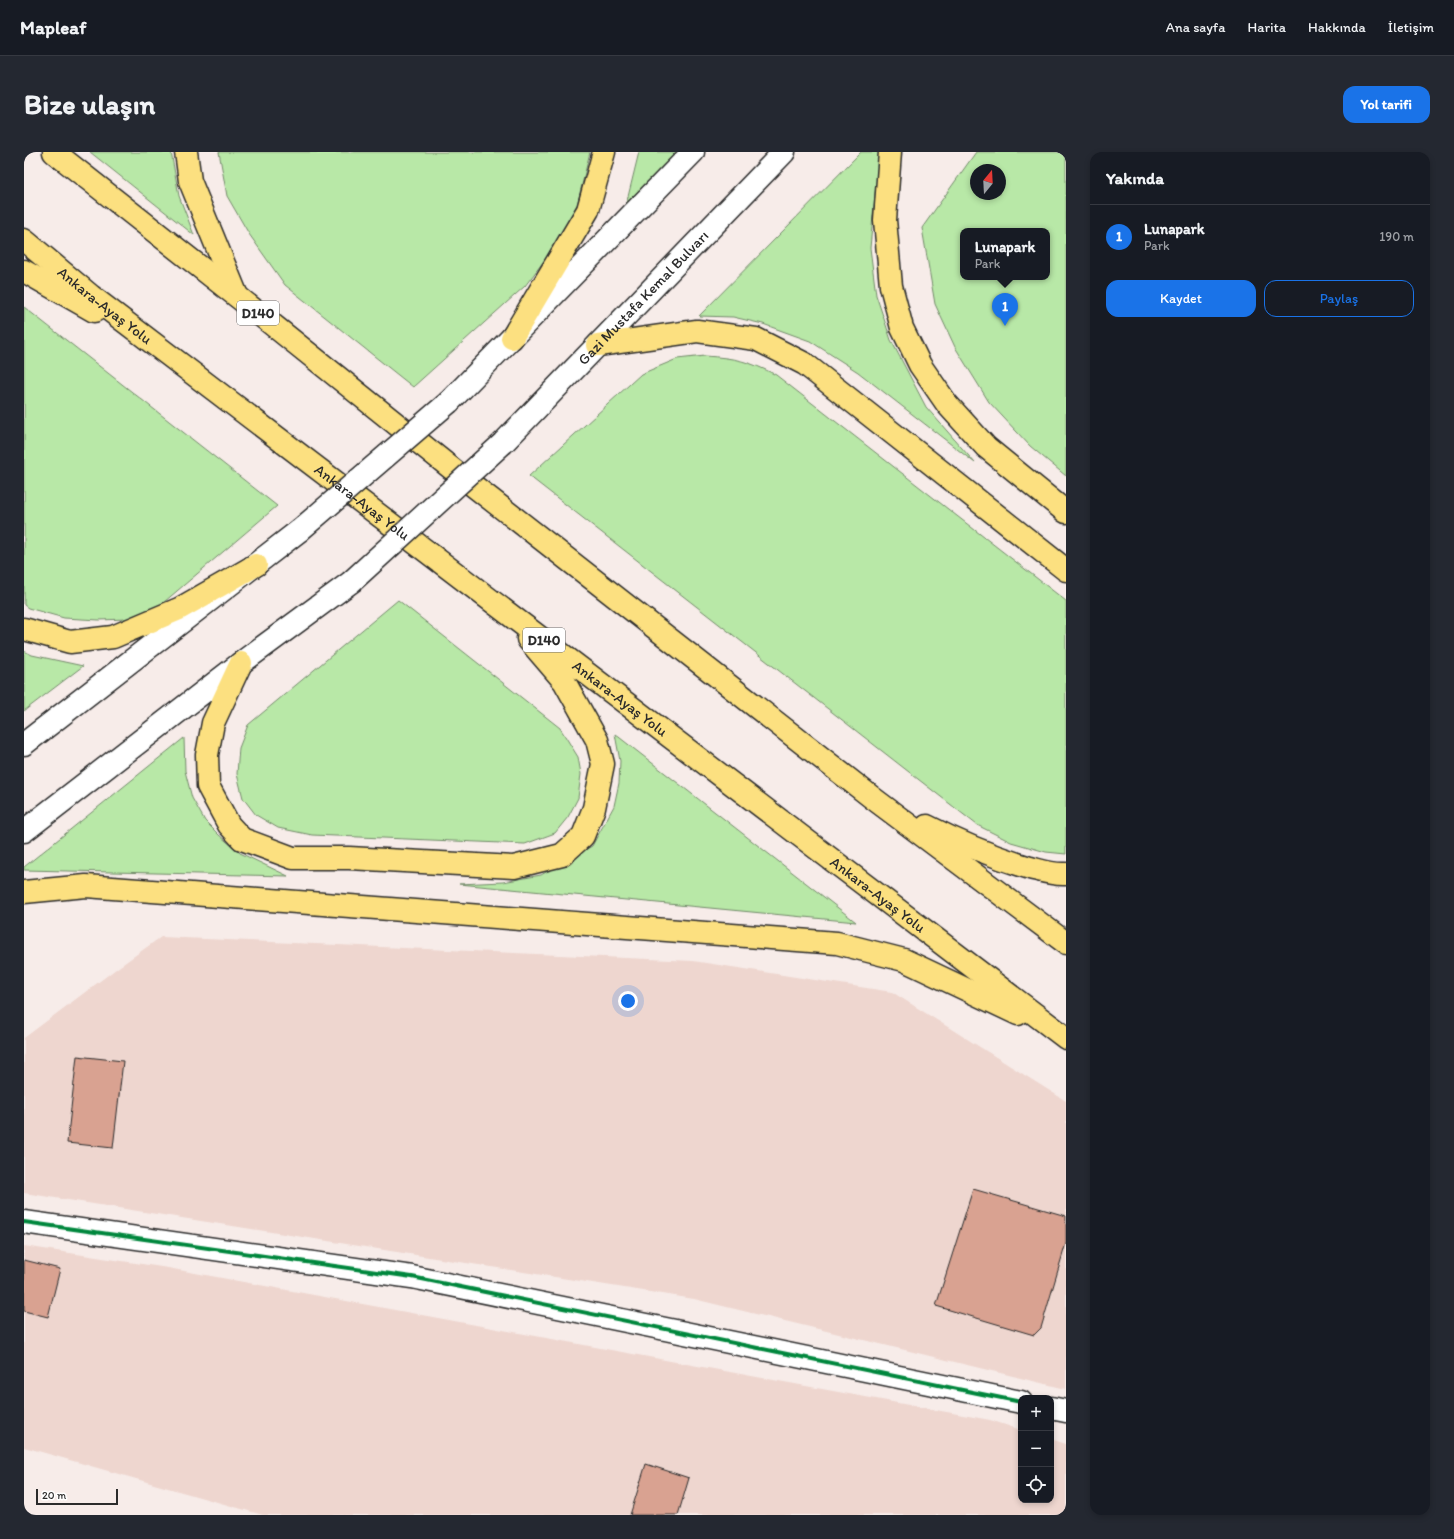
<!DOCTYPE html>
<html lang="tr">
<meta charset="utf-8">
<style>
body{margin:0;font-family:Itim,sans-serif;background:#242831;color:#f1f3f6}
.controls{position:absolute;right:12px;bottom:12px;display:grid;overflow:hidden;border-radius:8px;box-shadow:0 2px 6px #0003}
.controls button{width:36px;height:36px;display:grid;place-items:center;padding:0;border:0;border-bottom:1px solid #363941;background:#171b24;color:#f1f3f6;font:20px sans-serif}
.compass{position:absolute;left:946px;top:12px;width:36px;height:36px;border-radius:50%;background:#171b24;box-shadow:0 2px 6px #0003;rotate:18deg}
.scale{position:absolute;left:12px;bottom:10px;width:82px;box-sizing:border-box;padding-left:4px;border:2px solid #2b2b2b;border-top:0;font-size:11px;line-height:14px;white-space:nowrap;color:#2b2b2b;-webkit-text-stroke:3px #fff;paint-order:stroke}
.you{position:absolute;left:604px;top:849px;width:14px;height:14px;margin:-10px;border:3px solid #fff;border-radius:50%;background:#1a73e8;box-shadow:0 0 0 6px #1a73e833}
.badge{display:grid;place-items:center;width:26px;height:26px;border-radius:50%;background:#1a73e8;color:#fff;font-size:13px;font-weight:700}
.pin{position:absolute;translate:-50% -33px;filter:drop-shadow(0 1px 2px #0008)}
.pin::after{content:'';position:absolute;top:21px;width:14px;height:12px;background:inherit;clip-path:polygon(0 0,100% 0,50% 100%)}
.popup{position:absolute;left:936px;top:76px;width:90px;height:52px;box-sizing:border-box;display:grid;place-content:center;border-radius:8px;background:#171b24;filter:drop-shadow(0 1px 3px #0005);font-size:13px;white-space:nowrap;color:#9ea1a6}
.popup b{font-size:15px;color:#f1f3f6}
.popup::after{content:'';position:absolute;left:50%;top:100%;margin-left:-8px;border:8px solid transparent;border-top-color:#171b24}
.list{margin:0;padding:0;list-style:none}
h2{display:flex;justify-content:space-between;align-items:center;height:52px;margin:0;padding:0 16px;font-size:17px}
h2 small{font-size:13px;font-weight:400;color:#9ea1a6}
.list li{display:grid;grid-template-columns:26px 1fr auto;gap:12px;align-items:center;box-sizing:border-box;height:64px;padding:0 16px;border-top:1px solid #363941}
.list b{display:block;font-size:15px;white-space:nowrap}
.list p{margin:0;font-size:13px;white-space:nowrap;color:#9ea1a6}
.list em{font-size:13px;font-style:normal;color:#9ea1a6}
.actions{display:flex;gap:8px;padding:12px 16px}
.actions a{flex:1;padding:9px 0;border:1px solid #1a73e8;border-radius:12px;text-align:center;font-size:14px;color:#1a73e8}
.actions .main{background:#1a73e8;color:#fff}
.icon{flex:none;width:22px;height:22px;fill:none;stroke:currentColor;stroke-width:2;stroke-linecap:round;stroke-linejoin:round}
.map{position:relative;flex:none;width:1042px;height:1363px;overflow:hidden;border-radius:12px}
header{display:flex;align-items:center;gap:24px;box-sizing:border-box;height:56px;padding:0 20px;background:#171b24;border-bottom:1px solid #363941}
header strong{font-size:19px}
nav{display:flex;gap:22px;margin-inline-start:auto;font-size:14px}
.intro{display:flex;align-items:center;justify-content:space-between;box-sizing:border-box;height:96px;padding:0 24px}
h1{margin:0;font-size:28px}
.button{padding:10px 18px;border-radius:12px;background:#1a73e8;color:#fff;font-size:14px;font-weight:700}
main{display:flex;gap:24px;padding:0 24px}
aside{flex:1;background:#171b24;border-radius:12px;box-shadow:0 2px 6px #0003}
.map>svg:first-child{display:block}
.built{fill:#eed6cf}
.green{fill:#b8e8a7;stroke:#728a69;fill-rule:evenodd}
.building{fill:#d9a291;stroke:#2b2b2b}
.lines{fill:none;stroke-linecap:round;stroke-linejoin:round}
.secondary-casing{stroke:#2b2b2b;stroke-width:25}
.highway-casing{stroke:#2b2b2b;stroke-width:25}
.secondary{stroke:#fff;stroke-width:22}
.highway{stroke:#fce080;stroke-width:22}
.secondary-bridge-casing{stroke:#2b2b2b;stroke-width:25;stroke-linecap:butt}
.secondary-bridge{stroke:#fff;stroke-width:22}
.cycleway-casing{stroke:#fff;stroke-width:6}
.cycleway{stroke:#00873e;stroke-width:4}
.labels{text-anchor:middle;stroke-width:4;stroke-linejoin:round;paint-order:stroke}
.shield{fill:#fff;stroke:#6b6b6b;stroke-width:1}
.shield-label{font-size:14px;font-weight:bold;fill:#2b2b2b}
.street-label{font-size:15px;fill:#2b2b2b;stroke:#fff}
</style>
<header>
<strong>Mapleaf</strong>
<nav><a>Ana sayfa</a><a>Harita</a><a>Hakkında</a><a>İletişim</a></nav>
</header>
<div class="intro"><h1>Bize ulaşın</h1><a class="button">Yol tarifi</a></div>
<main>
<div class="map">
<svg width="1042" height="1363" viewBox="0 0 1042 1363">
<rect width="100%" height="100%" fill="#f7ece9"/>
<filter id="ink" filterUnits="userSpaceOnUse"><feTurbulence type="fractalNoise" baseFrequency=".025" numOctaves="2"/><feDisplacementMap in="SourceGraphic" scale="8" xChannelSelector="R" yChannelSelector="G"/><feConvolveMatrix kernelMatrix="1 2 1 2 8 2 1 2 1" color-interpolation-filters="sRGB"/></filter>
<g filter="url(#ink)">
<g class="built">
<polygon points="137,785 669,809 868,840 1042,949 1042,1237 670,1147 0,1041 0,886 92,817"/>
<polygon points="0,1094 144,1116 966,1268 997,1278 997,1348 1027,1348 1027,1287 1042,1292 1042,1363 239,1363 0,1295"/>
</g>
<g class="green">
<polygon points="66,0 147,0 155,44 170,83"/>
<polygon points="195,0 566,0 553,53 538,85 501,134 389,235 261,133 225,82 203,44"/>
<polygon points="615,0 654,0 602,53"/>
<polygon points="837,0 856,0 851,42 846,96 852,143 867,188 902,255 951,311 834,220 786,189 739,172 709,165 675,164"/>
<path d="M952,0H1042V324L1006,294L965,250L931,195L911,152L898,76ZM952,18H976V42H952ZM939,79H1023V125H939Z"/>
<polygon points="0,155 253,354 133,456 103,467 75,468 40,466 4,456 0,453"/>
<path d="M681,204C711,206 725,209 752,223L1042,449V702L1022,700L987,690L953,673L505,324L617,222L653,207Z"/>
<polygon points="374,448 536,576 554,605 557,622 554,646 544,665 531,681 501,692 288,683 254,676 232,663 219,646 213,622 215,596 224,573"/>
<polygon points="0,499 8,503 59,514 0,559"/>
<polygon points="591,582 832,770 435,732 479,730 517,723 568,694 590,654 595,631 596,609"/>
<polygon points="160,586 161,619 168,646 181,669 195,683 216,701 264,724 0,718 0,715"/>
</g>
<g class="building">
<polygon points="53,904 99,909 89,996 43,991"/>
<polygon points="949,1037 1042,1064 1042,1091 1017,1176 1010,1183 912,1154"/>
<polygon points="0,1108 36,1117 24,1165 0,1159"/>
<polygon points="622,1312 665,1326 654,1363 606,1363"/>
</g>
<g class="lines">
<defs>
<g id="secondary">
<polyline points="425,250 669,0"/>
<path id="s1" d="M479,291L760,0"/>
<polyline points="0,592 276,378"/>
<polyline points="0,679 217,511 327,430"/>
<polyline points="0,1070 388,1125 997,1250"/>
<polyline points="1027,1256 1042,1259"/>
</g>
<g id="highway">
<polyline points="30,0 214,145 437,324 850,647 1042,791"/>
<polyline points="162,0 166,29 213,144"/>
<polyline points="866,0 861,68 867,134 878,176 896,213 923,252 962,295 1042,360"/>
<path id="s2" d="M0,88L67,144L1042,886"/>
<polyline points="0,119 70,159"/>
<polyline points="488,186 564,58 580,0"/>
<polyline points="574,193 673,179 732,187 781,212 1042,418"/>
<polyline points="0,477 46,490 89,485 155,457 232,413"/>
<polyline points="217,511 189,571 183,603 184,634 205,673 218,687 269,706 325,706 490,715 538,703 559,684 570,656 579,612 573,588 540,529 504,487"/>
<path d="M903,674C936,691 970,705 1006,716C1018,719 1029,723 1042,722"/>
<polyline points="0,740 62,734 813,791 880,808 994,862"/>
</g>
</defs>
<use href="#secondary" class="secondary-casing"/>
<use href="#highway" class="highway-casing"/>
<use href="#secondary" class="secondary"/>
<use href="#highway" class="highway"/>
<defs>
<g id="secondary-bridge">
<polyline points="276,378 425,250"/>
<polyline points="327,430 479,291"/>
</g>
</defs>
<use href="#secondary-bridge" class="secondary-bridge-casing"/>
<use href="#secondary-bridge" class="secondary-bridge"/>
<defs>
<polyline id="cycleway" points="0,1070 388,1125 997,1250"/>
</defs>
<use href="#cycleway" class="cycleway-casing"/>
<use href="#cycleway" class="cycleway"/>
</g>
</g>
<g class="labels">
<g class="shield">
<rect x="213" y="149" width="42" height="24" rx="3"/>
<rect x="499" y="476" width="42" height="24" rx="3"/>
</g>
<g class="shield-label">
<text x="234" y="166">D140</text>
<text x="520" y="493">D140</text>
</g>
<g class="street-label">
<text dy="5" stroke="none"><textPath href="#s1" startOffset="202">Gazi Mustafa Kemal Bulvarı</textPath></text>
<text dy="5" stroke="none"><textPath href="#s2" startOffset="104">Ankara-Ayaş Yolu</textPath></text>
<text dy="5" stroke="none"><textPath href="#s2" startOffset="428">Ankara-Ayaş Yolu</textPath></text>
<text dy="5" stroke="none"><textPath href="#s2" startOffset="752">Ankara-Ayaş Yolu</textPath></text>
<text dy="5" stroke="none"><textPath href="#s2" startOffset="1076">Ankara-Ayaş Yolu</textPath></text>
</g>
</g>
</svg>
<div class="controls">
<button>+</button>
<button>−</button>
<button><svg class="icon" aria-label="locate" viewBox="0 0 24 24"><circle cx="12" cy="12" r="6"/><path d="M12 2v4M12 18v4M2 12h4M18 12h4"/></svg></button>
</div>
<svg class="compass" viewBox="-18 -18 36 36"><path d="M0-13l5 13h-10z" fill="#e53935"/><path d="M0 13l5-13h-10z" fill="#9ea1a6"/></svg>
<div class="scale">20 m</div>
<div class="you"></div>
<div class="pin badge" style="left:981px;top:174px">1</div>
<div class="popup"><b>Lunapark</b>Park</div>
</div>
<aside>
<h2>Yakında<small></small></h2>
<ul class="list">
<li><span class="badge">1</span><div><b>Lunapark</b><p>Park</p></div><em>190 m</em></li>
</ul>
<div class="actions"><a class="main">Kaydet</a><a>Paylaş</a></div>
</aside>
</main>
